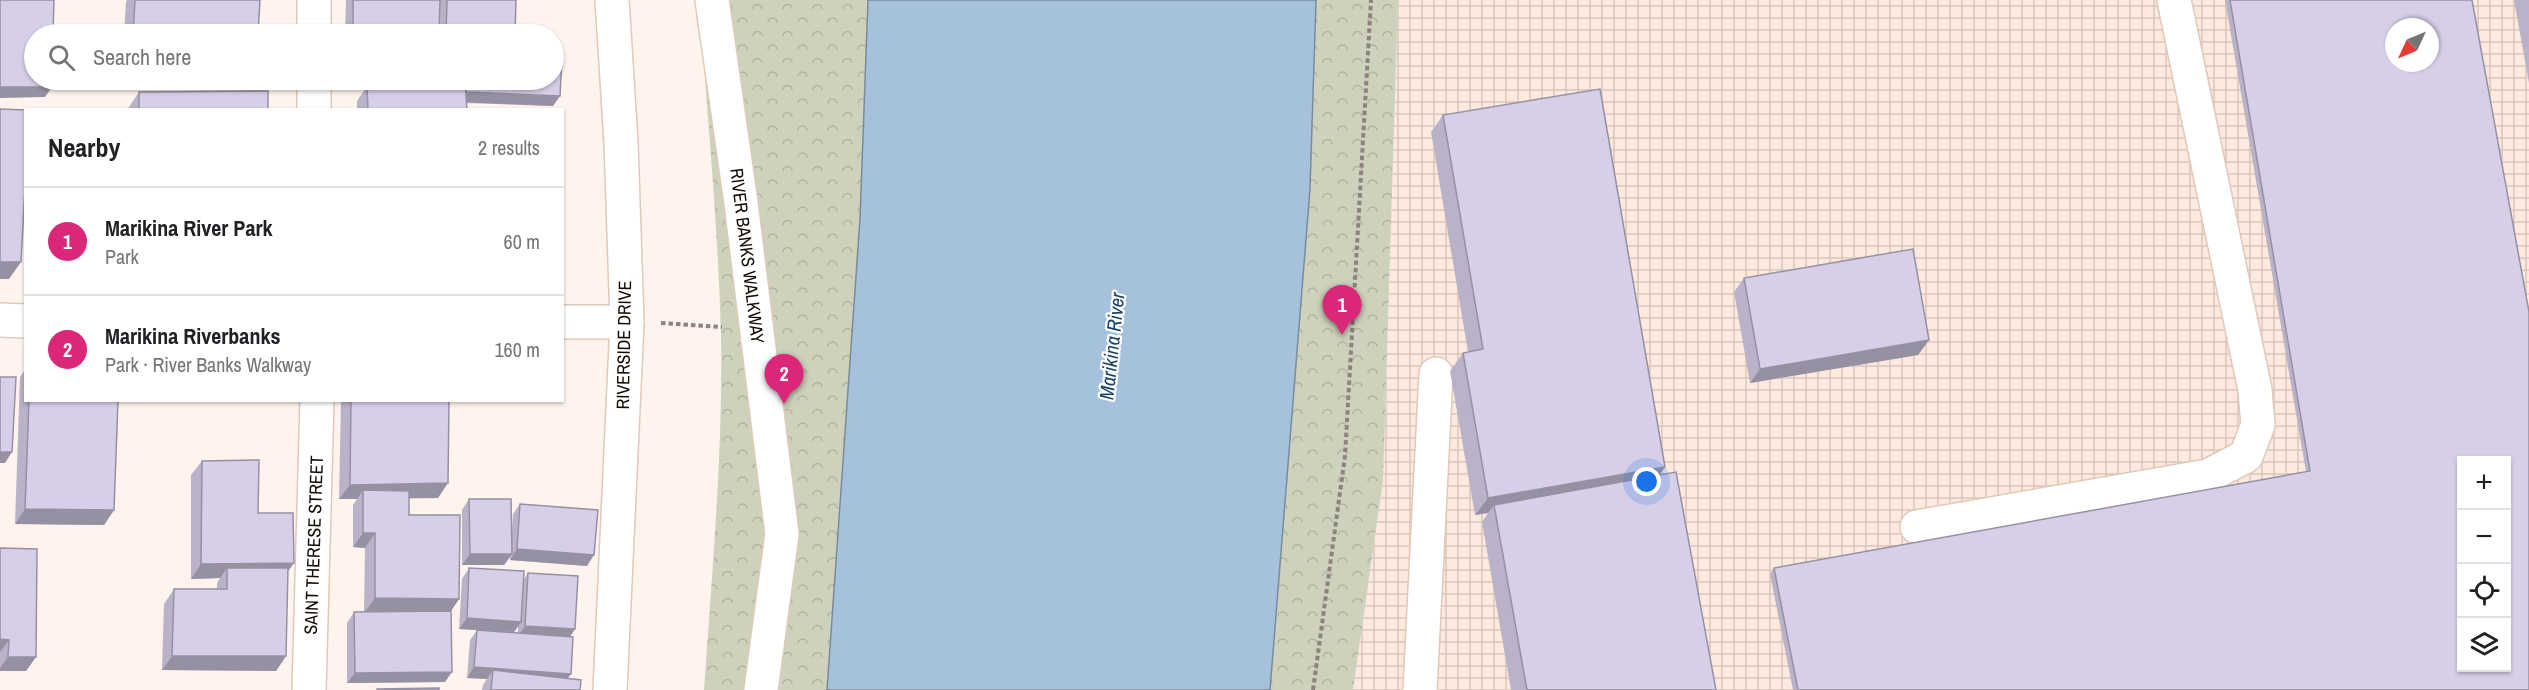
<!DOCTYPE html>
<meta charset="utf-8">
<style>
body{margin:0;font-family:"Archivo Narrow",sans-serif;background:#f2f2f2;color:#202124}
.controls{position:absolute;right:18px;bottom:18px;display:grid;overflow:hidden;border-radius:0px;box-shadow:0 2px 4px #0004}
.controls button{width:54px;height:54px;display:grid;place-items:center;padding:0;border:0;border-bottom:2px solid #e0e0e0;background:#fff;color:#202124;font:30px sans-serif}
.compass{position:absolute;left:2385px;top:18px;width:54px;height:54px;border-radius:50%;background:#fff;box-shadow:0 2px 4px #0004;rotate:226deg}
.you{position:absolute;left:1647px;top:482px;width:21px;height:21px;margin:-15px;border:4px solid #fff;border-radius:50%;background:#1a73e8;box-shadow:0 0 0 9px #1a73e833}
.badge{display:grid;place-items:center;width:39px;height:39px;border-radius:50%;background:#db2777;color:#fff;font-size:20px;font-weight:700}
.pin{position:absolute;translate:-50% -50px;filter:drop-shadow(0 2px 3px #0008)}
.pin::after{content:'';position:absolute;top:32px;width:21px;height:18px;background:inherit;clip-path:polygon(0 0,100% 0,50% 100%)}
.list{margin:0;padding:0;list-style:none}
h2{display:flex;justify-content:space-between;align-items:center;height:78px;margin:0;padding:0 24px;font-size:26px}
h2 small{font-size:20px;font-weight:400;color:#757577}
.list li{display:grid;grid-template-columns:39px 1fr auto;gap:18px;align-items:center;box-sizing:border-box;height:108px;padding:0 24px;border-top:2px solid #e0e0e0}
.list b{display:block;font-size:22px;white-space:nowrap}
.list p{margin:0;font-size:20px;white-space:nowrap;color:#757577}
.list em{font-size:20px;font-style:normal;color:#757577}
.icon{flex:none;width:33px;height:33px;fill:none;stroke:currentColor;stroke-width:2;stroke-linecap:round;stroke-linejoin:round}
.map{position:relative;flex:none;width:2529px;height:690px;overflow:hidden}
.search{position:absolute;background:#fff;box-shadow:0 2px 4px #0004;left:24px;top:24px;width:540px;height:66px;display:flex;align-items:center;gap:15px;box-sizing:border-box;padding:0 21px;border-radius:33px;color:#757577;font-size:22px}
.panel{position:absolute;background:#fff;box-shadow:0 2px 4px #0004;left:24px;top:108px;width:540px;height:294px;border-radius:0px}
.map>svg:first-child{display:block}
.industrial{fill:url(#industrial-grid);fill-rule:evenodd}
.forest{fill:url(#forest-crowns)}
.water{fill:#a5c1dc;stroke:#7a8b9c;stroke-width:1.5}
.lines{fill:none;stroke-linecap:round;stroke-linejoin:round}
.minor-casing{stroke:#e1c9b9;stroke-width:36}
.path{stroke:#8c837d;stroke-width:4;stroke-dasharray:4.5 3;stroke-linecap:butt}
.minor{stroke:#fff;stroke-width:33}
.wall{fill:#b9b2c8;fill-rule:evenodd}
.shaded-wall{fill:#9691a2}
.building{fill:#d7cfe8;stroke:#9691a2;stroke-width:1.5;fill-rule:evenodd}
.labels{text-anchor:middle;stroke-width:4.5;stroke-linejoin:round;paint-order:stroke}
.street-label{font-size:18px;fill:#140c07;stroke:#fff}
.water-label{font-size:20px;font-style:italic;fill:#164267;stroke:#fff}
</style>
<div class="map">
<svg width="2529" height="690" viewBox="0 0 2529 690">
<defs>
<pattern id="industrial-grid" width="8" height="8" patternUnits="userSpaceOnUse" patternTransform="scale(1.5)"><rect width="8" height="8" fill="#fde9dd"/><path d="M0 4h8M4 0v8" fill="none" stroke="#d8c7bc"/></pattern>
<pattern id="forest-crowns" width="20" height="18" patternUnits="userSpaceOnUse" patternTransform="scale(1.5)"><rect width="20" height="18" fill="#ced2bc"/><path d="M2 6a3 3 0 1 1 6 0M12 15a3 3 0 1 1 6 0" fill="none" stroke="#b0b3a0"/></pattern>
</defs>
<rect width="100%" height="100%" fill="#fef3ed"/>
<path class="industrial" d="M1398,0H2529V690H1353L1383,481ZM2394,27H2430V63H2394ZM2462,460H2506V668H2462Z"/>
<g class="forest">
<path d="M699,0H868L860,219L827,690H704C712,572 723,454 721,336C718,224 707,112 699,0Z"/>
<polygon points="1316,0 1398,0 1383,481 1353,690 1270,690 1310,189"/>
</g>
<polygon class="water" points="868,0 1316,0 1310,189 1270,690 827,690 860,219"/>
<g class="lines">
<defs>
<g id="minor">
<polyline points="314,0 314,34"/>
<polyline points="712,0 741,203 782,534 761,690"/>
<polyline points="314,80 314,110"/>
<polyline points="0,320 26,321"/>
<polyline points="562,322 627,322"/>
<polyline points="1917,527 2208,476 2246,456 2258,425 2255,390 2174,0"/>
<polyline points="309,690 317,400"/>
<polyline points="610,690 627,322 621,142 612,0"/>
<polyline points="1420,690 1436,374"/>
</g>
</defs>
<use href="#minor" class="minor-casing"/>
<g class="path">
<polyline points="661,323 722,327"/>
<polyline points="1313,690 1345,456 1371,0"/>
</g>
<use href="#minor" class="minor"/>
</g>
<g class="wall">
<polygon points="127,0 260,0 258,34 124,34 126,2"/>
<polygon points="346,0 440,0 439,25 440,0 516,0 515,34 345,34"/>
<polygon points="2225,0 2472,0 2529,690 1793,690 1770,574 1774,568 2306,472"/>
<polygon points="2514,0 2529,0 2529,83"/>
<polygon points="459,80 554,80 553,106 466,103 466,110 357,110 357,101 367,86 458,82"/>
<polygon points="139,92 268,110 127,110"/>
<polygon points="1443,115 1659,476 1716,690 1511,690 1482,522 1488,513 1475,515 1450,371 1463,353 1468,352 1431,132"/>
<polygon points="1744,278 1929,340 1918,355 1750,383 1734,292"/>
<polygon points="26,368 26,400 118,400 114,510 104,525 15,524 20,377"/>
<polygon points="341,400 449,400 438,498 409,498 409,515 459,599 451,611 445,682 347,683 347,623 354,612 364,612 365,548 353,547 353,505 357,499 339,499"/>
<polygon points="202,461 258,513 288,572 286,656 276,671 162,670 164,604 174,589 217,589 217,583 220,578 191,579 191,475"/>
<polygon points="469,499 512,530 513,514 520,504 587,566 510,560 510,557 504,565 462,565 462,510"/>
<polygon points="0,548 36,657 26,671 0,671"/>
<path d="M469,568L524,579L528,573L570,637L567,679L580,690H482L483,685L487,679L467,678L470,640L477,630L459,629L462,579ZM518,626V633L514,632Z"/>
</g>
<g class="shaded-wall">
<polygon points="439,33 438,34 353,34"/>
<polygon points="147,80 249,80 245,85 146,82"/>
<polygon points="0,87 52,87 45,97 0,98"/>
<polygon points="465,92 560,96 553,106 458,102"/>
<polygon points="0,262 21,262 9,279 0,279"/>
<polygon points="1929,340 1918,355 1750,383 1760,369"/>
<polygon points="0,452 12,452 5,463 0,463"/>
<polygon points="1665,467 1652,485 1494,505 1488,513 1475,515 1488,498"/>
<polygon points="448,483 438,498 363,499 363,490 357,499 339,499 350,485"/>
<polygon points="25,509 114,510 104,525 15,524"/>
<polygon points="363,533 375,533 365,548 353,547"/>
<polygon points="517,549 594,555 587,566 510,560"/>
<polygon points="470,554 512,554 504,565 462,565"/>
<polygon points="294,563 284,577 227,568 220,578 191,579 201,564"/>
<polygon points="375,598 459,599 449,614 364,613"/>
<polygon points="467,618 521,622 514,632 459,629"/>
<polygon points="525,626 575,629 568,640 518,637"/>
<polygon points="0,639 9,640 0,652"/>
<polygon points="172,656 286,656 276,671 162,670"/>
<polygon points="8,657 36,657 26,671 0,671 0,668"/>
<polygon points="474,667 571,674 563,685 493,670 487,679 467,678"/>
<polygon points="452,672 445,682 347,683 355,673"/>
</g>
<g class="building">
<polygon points="0,0 54,0 53,34 34,34 34,80 52,80 52,87 0,87"/>
<polygon points="135,0 260,0 258,34 133,34"/>
<polygon points="353,0 440,0 439,33 353,34"/>
<polygon points="447,0 516,0 515,34 446,34"/>
<path d="M2230,0H2472L2529,312V690H1798L1774,568L2310,471ZM2394,27H2430V63H2394ZM2462,460H2506V668H2462Z"/>
<polygon points="554,55 562,56 560,96 466,92 466,80 554,80"/>
<polygon points="465,81 467,110 368,110 367,86"/>
<polygon points="1600,89 1665,467 1488,498 1463,353 1483,349 1443,115"/>
<polygon points="268,91 268,110 139,110 139,92"/>
<polygon points="0,109 26,110 26,169 21,262 0,262"/>
<polygon points="1913,249 1929,340 1760,369 1744,278"/>
<polygon points="0,377 16,377 12,452 0,452"/>
<polygon points="29,400 118,400 114,510 25,509"/>
<polygon points="351,400 449,400 448,483 350,485"/>
<polygon points="259,460 258,513 293,513 294,563 201,564 202,461"/>
<polygon points="1676,472 1716,690 1527,690 1494,505"/>
<polygon points="363,490 409,491 409,515 460,515 459,599 375,598 375,533 363,533"/>
<polygon points="469,499 511,499 512,554 470,554"/>
<polygon points="520,504 598,510 594,555 517,549"/>
<polygon points="0,548 37,549 36,657 8,657 9,640 0,639"/>
<polygon points="227,568 288,568 286,656 172,656 174,589 227,589"/>
<polygon points="469,568 524,571 521,622 467,618"/>
<polygon points="528,573 578,576 575,629 525,626"/>
<polygon points="451,611 452,672 355,673 354,612"/>
<polygon points="477,630 573,637 571,674 474,667"/>
<polygon points="493,670 581,680 580,690 491,690"/>
<polygon points="439,688 439,690 377,690 377,689"/>
</g>
<g class="labels">
<g class="street-label">
<text transform="translate(747 256) rotate(83)" y="6">RIVER BANKS WALKWAY</text>
<text transform="translate(624 345) rotate(-89)" y="6">RIVERSIDE DRIVE</text>
<text transform="translate(314 545) rotate(-88)" y="6">SAINT THERESE STREET</text>
</g>
<g class="water-label">
<text transform="translate(1112 346) rotate(-84)" y="7">Marikina River</text>
</g>
</g>
</svg>
<div class="controls">
<button>+</button>
<button>−</button>
<button><svg class="icon" aria-label="locate" viewBox="0 0 24 24"><circle cx="12" cy="12" r="6"/><path d="M12 2v4M12 18v4M2 12h4M18 12h4"/></svg></button>
<button><svg class="icon" aria-label="layers" viewBox="0 0 24 24"><path d="M12 4l9 5-9 5-9-5zM3 14l9 5 9-5"/></svg></button>
</div>
<svg class="compass" viewBox="-18 -18 36 36"><path d="M0-13l5 13h-10z" fill="#e53935"/><path d="M0 13l5-13h-10z" fill="#757577"/></svg>
<div class="you"></div>
<div class="pin badge" style="left:1342px;top:335px">1</div>
<div class="pin badge" style="left:784px;top:404px">2</div>
<div class="search"><svg class="icon" aria-label="search" viewBox="0 0 24 24"><circle cx="10" cy="10" r="6"/><path d="M15 15l6 6"/></svg>Search here</div>
<section class="panel">
<h2>Nearby<small>2 results</small></h2>
<ul class="list">
<li><span class="badge">1</span><div><b>Marikina River Park</b><p>Park</p></div><em>60 m</em></li>
<li><span class="badge">2</span><div><b>Marikina Riverbanks</b><p>Park · River Banks Walkway</p></div><em>160 m</em></li>
</ul>
</section>
</div>
